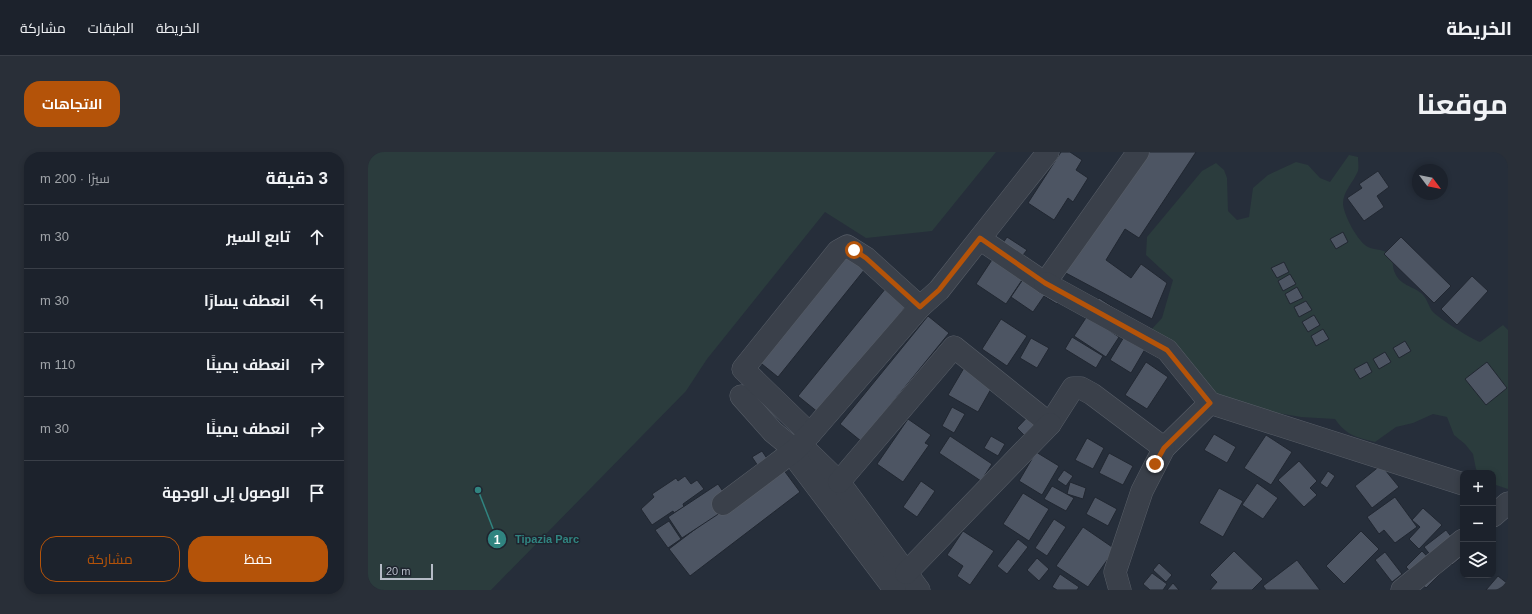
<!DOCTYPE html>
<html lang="ar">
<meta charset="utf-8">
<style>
body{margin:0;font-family:Arial,Cairo,sans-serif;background:#292f38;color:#f1f3f6;direction:rtl}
.controls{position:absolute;right:12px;bottom:12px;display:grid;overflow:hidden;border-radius:8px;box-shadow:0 2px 6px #0003}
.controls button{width:36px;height:36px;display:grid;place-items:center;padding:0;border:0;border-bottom:1px solid #3a3f48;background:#1c222c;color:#f1f3f6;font:20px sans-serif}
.compass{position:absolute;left:1044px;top:12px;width:36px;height:36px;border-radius:50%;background:#1c222c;box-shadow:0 2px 6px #0003;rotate:122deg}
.scale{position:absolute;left:12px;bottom:10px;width:53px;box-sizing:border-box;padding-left:4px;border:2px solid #b5bbc6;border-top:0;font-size:11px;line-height:14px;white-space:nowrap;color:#b5bbc6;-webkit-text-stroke:3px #1f252f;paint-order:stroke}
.stop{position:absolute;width:12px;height:12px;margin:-9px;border:3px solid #b45309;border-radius:50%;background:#fff}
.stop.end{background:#b45309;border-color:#fff;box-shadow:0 1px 4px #0008}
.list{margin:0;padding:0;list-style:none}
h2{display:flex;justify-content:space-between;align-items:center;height:52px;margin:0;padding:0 16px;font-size:17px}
h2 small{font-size:13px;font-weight:400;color:#a0a4a9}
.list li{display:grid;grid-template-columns:26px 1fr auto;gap:12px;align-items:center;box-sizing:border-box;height:64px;padding:0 16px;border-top:1px solid #3a3f48}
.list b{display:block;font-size:15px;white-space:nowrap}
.list em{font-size:13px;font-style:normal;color:#a0a4a9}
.actions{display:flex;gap:8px;padding:12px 16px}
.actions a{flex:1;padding:9px 0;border:1px solid #b45309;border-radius:16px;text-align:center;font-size:14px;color:#b45309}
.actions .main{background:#b45309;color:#fff}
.icon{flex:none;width:22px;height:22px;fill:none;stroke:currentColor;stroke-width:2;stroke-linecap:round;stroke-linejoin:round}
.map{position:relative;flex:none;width:1140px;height:438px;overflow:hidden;direction:ltr;border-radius:16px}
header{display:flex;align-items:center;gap:24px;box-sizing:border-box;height:56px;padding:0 20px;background:#1c222c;border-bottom:1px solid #3a3f48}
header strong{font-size:19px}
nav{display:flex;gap:22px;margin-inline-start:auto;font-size:14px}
.intro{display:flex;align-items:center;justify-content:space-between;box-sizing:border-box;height:96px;padding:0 24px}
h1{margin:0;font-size:28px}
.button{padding:10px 18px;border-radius:16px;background:#b45309;color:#fff;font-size:14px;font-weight:700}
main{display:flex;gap:24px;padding:0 24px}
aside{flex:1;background:#1c222c;border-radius:16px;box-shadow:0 2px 6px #0003}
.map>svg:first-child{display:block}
.green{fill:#2b3c3d}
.building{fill:#4d5563;stroke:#212731}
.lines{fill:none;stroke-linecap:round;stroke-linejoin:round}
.minor-casing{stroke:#585e68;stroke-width:23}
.minor{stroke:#3a404a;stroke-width:22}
.route{stroke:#b45309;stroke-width:5}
.leader{fill:none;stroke:#308480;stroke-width:1.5}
.callout-dot{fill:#308480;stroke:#1f252f;stroke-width:1.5}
.mark-label{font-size:12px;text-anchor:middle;font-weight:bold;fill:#fff}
.callout-label{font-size:11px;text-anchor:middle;font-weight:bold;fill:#308480;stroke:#1f252f;stroke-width:3;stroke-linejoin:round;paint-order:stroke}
</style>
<header>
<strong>الخريطة</strong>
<nav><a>الخريطة</a><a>الطبقات</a><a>مشاركة</a></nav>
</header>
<div class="intro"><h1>موقعنا</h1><a class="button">الاتجاهات</a></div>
<main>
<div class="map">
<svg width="1140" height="438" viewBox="0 0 1140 438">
<rect width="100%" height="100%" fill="#262e3a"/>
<g class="green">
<polygon points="0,0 628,0 564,79 498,86 457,60 339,207 318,239 123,438 0,438"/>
<path d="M981,3L990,5C990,9 991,15 990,19C985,31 975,39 975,52C976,64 990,90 1000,95C1008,99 1017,96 1022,104C1026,109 1024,116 1027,121C1032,133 1044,134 1053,141C1059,146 1060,153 1064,159C1069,165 1103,187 1112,190L1135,173L1140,178V337L1125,332V321H1111L1108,317L1105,302L1097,292L1086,283L1079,265L1065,262L1045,271L1028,275L1007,290C988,285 979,284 967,267L933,265L891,258L853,247L782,179L794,166L805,128L778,103L779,85L834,19L848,11L856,18L859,26L860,59L869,68L881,65L885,36L900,23L928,10L940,13L952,26L962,30Z"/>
</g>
<g class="building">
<polygon points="693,0 702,0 714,8 708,18 720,26 705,50 700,46 686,68 660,51"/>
<polygon points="779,0 828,0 771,86 757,77 738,108 763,126 773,112 799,131 784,167 696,120"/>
<polygon points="1010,19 1021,35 1009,44 1016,55 996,69 979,46 994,36 991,32"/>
<polygon points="975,80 980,90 968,97 962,87"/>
<polygon points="639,85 659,98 655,103 666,110 638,152 608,132"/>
<polygon points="1033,85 1083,134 1066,151 1016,102"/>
<polygon points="476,100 497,117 410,225 389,208"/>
<polygon points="916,110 921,120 909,126 903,116"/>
<polygon points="666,111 701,134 689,152 676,144 665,160 643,145"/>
<polygon points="922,122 928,132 915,139 910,129"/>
<polygon points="1104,124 1120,139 1089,173 1073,157"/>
<polygon points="929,135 935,146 922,152 917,142"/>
<polygon points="518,136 539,153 451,261 430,244"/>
<polygon points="731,146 748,157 736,175 751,185 738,205 706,184"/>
<polygon points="938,149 944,158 931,165 926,155"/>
<polygon points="946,163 952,173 940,180 934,170"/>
<polygon points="560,164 581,181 493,289 472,272"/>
<polygon points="633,167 659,184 639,214 614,197"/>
<polygon points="762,175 783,187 763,221 742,208"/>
<polygon points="955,177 961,187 948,194 943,184"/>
<polygon points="704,185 735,204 728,216 697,197"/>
<polygon points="663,186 681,196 669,216 652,206"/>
<polygon points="1037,189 1043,199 1031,206 1025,196"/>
<polygon points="1017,200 1023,210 1011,217 1005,207"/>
<polygon points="603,204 632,221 610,260 580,243"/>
<polygon points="778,210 800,225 779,257 757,243"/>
<polygon points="999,210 1004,220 992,227 986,217"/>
<polygon points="1119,210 1139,236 1118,253 1097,227"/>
<polygon points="584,255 597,262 586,281 574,274"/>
<polygon points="667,257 676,265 657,284 649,276"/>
<polygon points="540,267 563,283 557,291 561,293 535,330 509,312"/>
<polygon points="846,282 868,295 859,311 836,298"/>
<polygon points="898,283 924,300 903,333 876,316"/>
<polygon points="582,284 624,312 613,329 571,301"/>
<polygon points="623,284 637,292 630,304 616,296"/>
<polygon points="719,286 736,296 725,317 707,308"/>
<polygon points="394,299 400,308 390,314 384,305"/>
<polygon points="668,300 691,314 674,343 651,329"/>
<polygon points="741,301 765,314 755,333 731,321"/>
<polygon points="931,309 949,329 942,336 949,343 936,355 910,328"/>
<polygon points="412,313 432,340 322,424 301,397"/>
<polygon points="1013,313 1031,335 1004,356 987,334"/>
<polygon points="696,318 705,324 698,334 689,328"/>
<polygon points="960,319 967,324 959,336 952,331"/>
<polygon points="317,324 323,332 329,328 336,337 315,352 316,355 306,361 305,359 284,373 273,357 286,345 284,342 308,326 310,329"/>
<polygon points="553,329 567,339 549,365 535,355"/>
<polygon points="702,330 718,336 715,347 699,342"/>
<polygon points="889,331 910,346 895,367 874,353"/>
<polygon points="350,332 364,353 314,386 300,365"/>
<polygon points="684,334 706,346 698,359 676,347"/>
<polygon points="851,336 875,349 855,385 831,371"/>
<polygon points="655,341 681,357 661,389 635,372"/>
<polygon points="727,345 749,357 740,374 718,362"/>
<polygon points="1027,345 1049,375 1027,391 1016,378 1011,382 999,365"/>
<polygon points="1055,356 1074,373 1051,397 1041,387 1052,375 1044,368"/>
<polygon points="686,367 698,375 679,404 667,396"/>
<polygon points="301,369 313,387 300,396 287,378"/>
<polygon points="715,375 747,397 720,435 688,414"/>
<polygon points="1078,378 1095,400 1095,404 1084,413 1072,399 1064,405 1056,395"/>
<polygon points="595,379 626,399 602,433 589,424 595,414 579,403"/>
<polygon points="993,379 1011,397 976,432 958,414"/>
<polygon points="650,387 660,395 639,422 629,414"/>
<polygon points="866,399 895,427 884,438 842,438 849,430 842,423"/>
<polygon points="1054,399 1074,420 1058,436 1038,415"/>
<polygon points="1017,400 1034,422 1024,430 1007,408"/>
<polygon points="669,406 681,417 671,429 659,418"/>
<polygon points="929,408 952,438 898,438 895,434"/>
<polygon points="791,411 804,423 798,430 785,418"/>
<polygon points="784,421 799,432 795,438 782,438 775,432"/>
<polygon points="692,422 711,435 709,438 689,438 684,435"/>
<polygon points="1130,424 1140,432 1140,438 1118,438"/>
<polygon points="805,431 811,438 799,438"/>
</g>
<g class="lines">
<defs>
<g id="minor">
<polyline points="612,87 677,131 770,0"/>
<polyline points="677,131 799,198 842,251 796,296"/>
<polyline points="373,244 405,280 427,298 440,300 471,330 551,438"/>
<polyline points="842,251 1095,332"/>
<polyline points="442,282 375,217 470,99 479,94 498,106 552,155"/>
<polyline points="427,298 431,311 527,438"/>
<polyline points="471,330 586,195 682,272 705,236 713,236 724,242 796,296 774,339 747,420 752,438"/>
<polyline points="355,352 427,298 442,282 552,155 571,138 680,0"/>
<polyline points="1125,364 1140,351"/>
<polyline points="538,421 682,272"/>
<polyline points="1034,438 1095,388"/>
</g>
</defs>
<use href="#minor" class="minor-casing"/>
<use href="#minor" class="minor"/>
</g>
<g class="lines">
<polyline class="route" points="486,98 498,106 552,155 571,138 612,86 677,131 799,198 842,251 796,296 787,312"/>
</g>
<path class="leader" d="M110 338L129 387"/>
<g class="callout-dot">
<circle cx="110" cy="338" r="4"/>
<circle cx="129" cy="387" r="10"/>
</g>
<g class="mark-label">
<text x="129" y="392">1</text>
</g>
<g class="callout-label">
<text x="179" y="391">Tipazia Parc</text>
</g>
</svg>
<div class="controls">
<button>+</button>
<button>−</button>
<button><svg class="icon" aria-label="layers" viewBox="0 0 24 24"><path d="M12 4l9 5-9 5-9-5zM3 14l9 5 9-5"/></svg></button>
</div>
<svg class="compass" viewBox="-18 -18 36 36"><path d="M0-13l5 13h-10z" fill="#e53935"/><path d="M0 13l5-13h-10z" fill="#a0a4a9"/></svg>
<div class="scale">20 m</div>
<div class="stop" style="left:486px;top:98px"></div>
<div class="stop end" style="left:787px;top:312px"></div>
</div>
<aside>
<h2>3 دقيقة<small>سيرًا · 200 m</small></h2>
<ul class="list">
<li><svg class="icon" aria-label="ahead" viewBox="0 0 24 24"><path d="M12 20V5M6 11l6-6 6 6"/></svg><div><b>تابع السير</b></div><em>30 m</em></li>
<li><svg class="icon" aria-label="left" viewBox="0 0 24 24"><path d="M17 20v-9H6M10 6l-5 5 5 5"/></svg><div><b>انعطف يسارًا</b></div><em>30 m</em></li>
<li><svg class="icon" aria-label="right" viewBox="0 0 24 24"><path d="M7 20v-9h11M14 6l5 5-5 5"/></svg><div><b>انعطف يمينًا</b></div><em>110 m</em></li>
<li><svg class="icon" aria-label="right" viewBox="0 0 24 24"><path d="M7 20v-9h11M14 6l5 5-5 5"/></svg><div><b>انعطف يمينًا</b></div><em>30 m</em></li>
<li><svg class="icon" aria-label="arrive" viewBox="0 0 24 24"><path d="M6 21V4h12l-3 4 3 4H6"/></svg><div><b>الوصول إلى الوجهة</b></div></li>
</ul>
<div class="actions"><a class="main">حفظ</a><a>مشاركة</a></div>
</aside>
</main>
